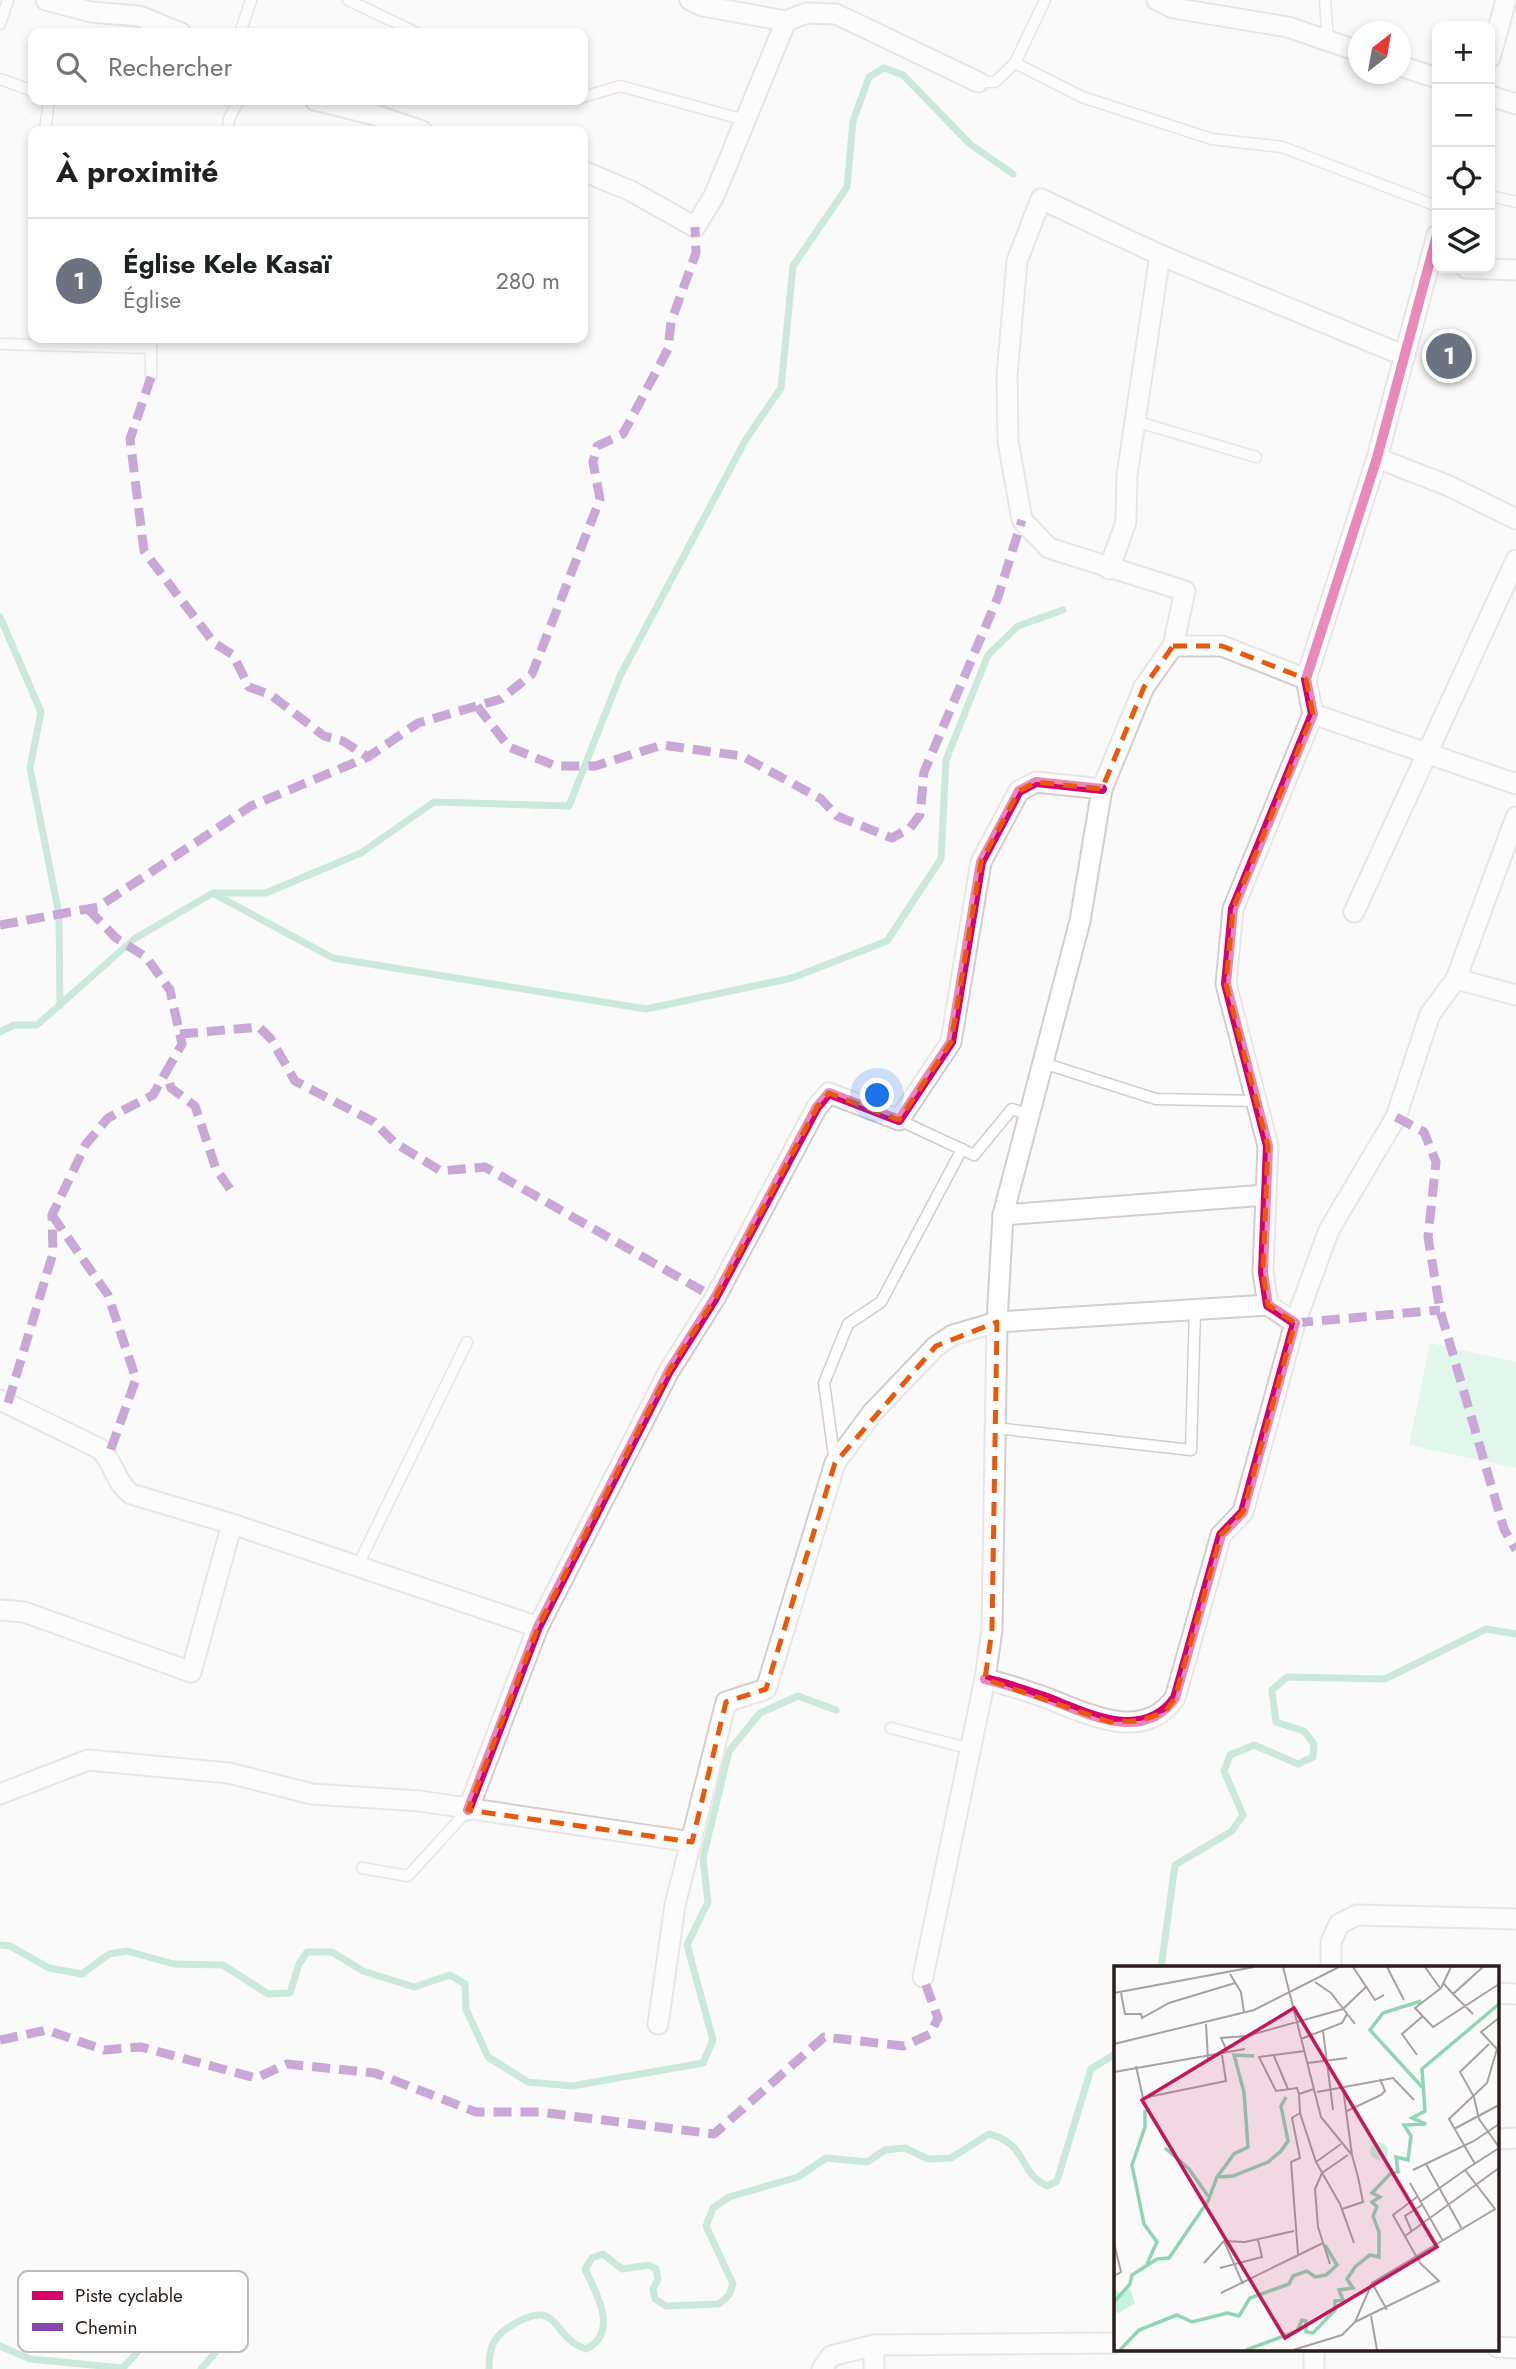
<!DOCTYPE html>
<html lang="fr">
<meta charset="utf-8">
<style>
body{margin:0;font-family:Jost,sans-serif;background:#f2f2f2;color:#202124}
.controls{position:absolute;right:21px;top:21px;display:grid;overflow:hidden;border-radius:14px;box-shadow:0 4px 10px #0003}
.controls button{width:63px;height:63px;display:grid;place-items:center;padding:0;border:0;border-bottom:2px solid #e0e0e0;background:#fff;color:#202124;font:35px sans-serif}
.compass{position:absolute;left:1348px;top:21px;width:63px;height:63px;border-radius:50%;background:#fff;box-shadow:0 4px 10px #0003;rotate:31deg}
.you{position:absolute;left:878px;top:1096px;width:24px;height:24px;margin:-18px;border:5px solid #fff;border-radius:50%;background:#1a73e8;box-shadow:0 0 0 10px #1a73e833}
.badge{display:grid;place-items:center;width:46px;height:46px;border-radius:50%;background:#1a73e8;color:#fff;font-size:23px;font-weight:700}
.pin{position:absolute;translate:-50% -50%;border:4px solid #fff;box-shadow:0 2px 7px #0006}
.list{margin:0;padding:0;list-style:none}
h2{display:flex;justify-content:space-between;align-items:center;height:91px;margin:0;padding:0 28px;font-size:30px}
h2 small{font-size:23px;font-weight:400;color:#757577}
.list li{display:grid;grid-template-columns:46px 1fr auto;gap:21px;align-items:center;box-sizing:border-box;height:126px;padding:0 28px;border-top:2px solid #e0e0e0}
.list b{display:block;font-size:26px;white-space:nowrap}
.list p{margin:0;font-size:23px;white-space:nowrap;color:#757577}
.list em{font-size:23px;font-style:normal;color:#757577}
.icon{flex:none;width:38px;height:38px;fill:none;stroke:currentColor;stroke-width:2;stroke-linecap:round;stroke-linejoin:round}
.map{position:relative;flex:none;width:1516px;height:2369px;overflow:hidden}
.search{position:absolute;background:#fff;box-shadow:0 4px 10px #0003;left:28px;top:28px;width:560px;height:77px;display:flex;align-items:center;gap:18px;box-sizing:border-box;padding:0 24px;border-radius:14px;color:#757577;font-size:26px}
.panel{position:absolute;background:#fff;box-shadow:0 4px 10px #0003;left:28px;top:126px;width:560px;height:217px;border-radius:14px}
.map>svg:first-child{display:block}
.green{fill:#c4f4dc}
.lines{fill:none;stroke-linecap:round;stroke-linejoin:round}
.stream{stroke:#90d5b5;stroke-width:7}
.service-casing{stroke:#d5cdcd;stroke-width:13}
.minor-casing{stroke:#d5cdcd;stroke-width:23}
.service{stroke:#fefefe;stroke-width:10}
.minor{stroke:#fefefe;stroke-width:19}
.quiet{stroke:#8e44ad;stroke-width:9;stroke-dasharray:18 9;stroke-linecap:butt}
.cycleway-casing{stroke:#fff;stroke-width:15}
.cycleway{stroke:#d6006c;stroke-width:10}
.marked{fill:none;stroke:#e8590c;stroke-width:5;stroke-dasharray:14 9;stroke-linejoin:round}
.inset-river{fill:none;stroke:#90d5b5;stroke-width:3.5}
.inset-road{fill:none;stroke:#a7a2a2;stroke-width:2}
.view{fill:#c2185b;fill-opacity:0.15;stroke:#c2185b;stroke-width:3.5}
.inset-edge{fill:none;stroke:#2b1d1d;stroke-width:3.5}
.key{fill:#fff;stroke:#bfbbbb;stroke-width:2}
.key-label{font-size:19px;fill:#2b1d1d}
</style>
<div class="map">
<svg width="1516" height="2369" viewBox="0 0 1516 2369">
<rect width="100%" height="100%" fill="#fafafa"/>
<polygon class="green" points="1430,1343 1516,1362 1516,1468 1409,1445"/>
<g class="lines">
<g class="stream">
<polyline points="0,617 41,712 30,768 59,914 60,1006"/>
<polyline points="216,895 333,958 646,1009 792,978 887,941 941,859 946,760 988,655 1018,626 1063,610"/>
<polyline points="0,1032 14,1025 37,1025 134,939 213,893 266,893 361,853 434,802 569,806 620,676 745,441 781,388 793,266 847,187 853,121 869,77 884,68 903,75 970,144 1013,174"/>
<polyline points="0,1945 10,1946 49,1968 82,1974 109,1954 127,1951 174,1964 223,1965 268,1994 290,1993 299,1964 307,1952 332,1952 363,1971 414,1987 450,1975 465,1984 466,2009 488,2057 528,2082 572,2086 703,2063 713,2040 687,1945 708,1902 703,1858 729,1751 760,1713 798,1696 836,1710"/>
<polyline points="1161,1968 1175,1865 1232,1831 1243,1815 1224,1771 1230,1755 1254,1745 1298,1764 1313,1757 1314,1744 1304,1731 1276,1722 1272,1690 1287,1677 1385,1679 1486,1629 1516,1634"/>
<polyline points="0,2346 30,2359 123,2368 168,2318 202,2309 226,2319 227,2339 201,2369"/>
<path d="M489,2369C489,2350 492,2338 509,2327C561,2294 550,2338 586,2349C620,2332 596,2293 585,2269L592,2258L603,2254L622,2269L649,2265L656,2269L658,2279L653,2289L655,2299L666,2306L719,2304L729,2295L733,2284L706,2226L713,2208L729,2197L798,2177L826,2158L867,2162L885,2150L905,2148L928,2159L951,2158L989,2134C1030,2145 1016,2171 1047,2186L1057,2181L1091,2069L1115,2054"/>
</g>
<defs>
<g id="service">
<polyline points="348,0 417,33"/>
<polyline points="1325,0 1328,41"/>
<polyline points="0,24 8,0"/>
<polyline points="240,33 251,0"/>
<polyline points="1015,63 1082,97 1212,139 1282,147 1437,206"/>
<polyline points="0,79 33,91"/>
<polyline points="978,82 995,82 1015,63 1045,0"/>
<polyline points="583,97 620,86 745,120"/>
<polyline points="45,131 49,100"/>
<polyline points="228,131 229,119 239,100"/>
<polyline points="1490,196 1516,202"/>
<polyline points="151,338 151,377"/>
<polyline points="0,344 151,348"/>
<polyline points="1135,421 1256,457"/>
<polyline points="1043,1063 1156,1099 1257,1101"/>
<polyline points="899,1120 974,1155 1012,1109 1029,1115"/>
<polyline points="995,1428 1191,1450 1195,1309"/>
<polyline points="835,1463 824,1383 848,1324 881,1302 962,1149"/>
<polyline points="357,1567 467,1342"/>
<polyline points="891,1728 971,1749"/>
<polyline points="362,1868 408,1876 468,1810"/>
</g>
<g id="minor">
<polyline points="46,0 91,12 139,16 181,33"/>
<polyline points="690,0 703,6 786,21 807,13 836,14 978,82"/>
<polyline points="1157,0 1173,8 1288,27 1358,51"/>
<polyline points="1490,58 1506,0"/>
<polyline points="1400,66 1437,78"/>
<polyline points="1490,96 1516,104"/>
<polyline points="315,100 375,115 422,131"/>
<polyline points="583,171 631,191 695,227 714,196 786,21"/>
<polyline points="1466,268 1516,270"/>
<polyline points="1377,458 1449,486 1516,519"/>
<polyline points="1109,569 1126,522 1127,475 1160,255"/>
<polyline points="1173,646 1185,591 1049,548 1022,520 1008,441 1007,375 1017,261 1041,199 1160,255 1405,356"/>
<polyline points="1313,714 1516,784"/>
<polyline points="1354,912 1516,560"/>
<polyline points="1456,979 1516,995"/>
<polyline points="1003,1215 1266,1195"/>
<polyline points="1295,1323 1329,1230 1396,1117 1430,1014 1456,979 1516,817"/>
<path d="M0,1400L100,1449C114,1462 115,1482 131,1494L232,1524L538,1627"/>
<polyline points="0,1610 24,1612 191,1672 232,1524"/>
<path d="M985,1679C1007,1684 1027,1691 1047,1698C1088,1714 1143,1743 1175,1698L1221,1535L1243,1512L1295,1323L1268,1305L1263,1272L1268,1146L1226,984L1233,909L1313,714L1306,679L1377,458L1437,235"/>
<polyline points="0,1794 88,1760 229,1773 312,1794 420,1801 692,1842"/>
<polyline points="468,1810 538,1627 669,1371 715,1298 817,1107 829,1093 899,1120 951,1042 981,862 1019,791 1036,782 1102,789"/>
<polyline points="1331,1968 1331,1942 1339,1924 1357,1915 1516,1919"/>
<polyline points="923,1977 985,1679 992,1630 997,1322 1003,1215 1080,921 1102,789 1144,687 1173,646 1222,646 1306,679"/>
<polyline points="1497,1993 1516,1994"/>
<polyline points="658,2024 675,1905 726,1702 766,1689 835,1463 872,1413 936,1346 953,1335 997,1322 1268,1305"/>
<polyline points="1497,2139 1516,2138"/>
<polyline points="1497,2347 1516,2348"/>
<polyline points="1314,2350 1314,2369"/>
<polyline points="822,2369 831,2356 874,2345 1115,2343"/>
<polyline points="874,2369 874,2345"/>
</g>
</defs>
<use href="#service" class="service-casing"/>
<use href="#minor" class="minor-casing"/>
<use href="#service" class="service"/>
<use href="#minor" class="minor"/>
<g class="quiet">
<polyline points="151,377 130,439 144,551 214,643 233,655 249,687 271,695 324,736 343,741 368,757"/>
<polyline points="477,706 509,747 556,766 595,766 662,745 742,756 821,799 837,816 892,838 910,828 920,815 924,772 998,597 1022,520"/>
<polyline points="88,909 116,938 146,957 170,990 182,1044 166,1072 171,1088 195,1106 216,1169 230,1189"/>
<polyline points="0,925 98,907 251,806 368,757 418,723 501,699 532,674 600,499 593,462 597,446 623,434 668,349 671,322 696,253 695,227"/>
<polyline points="180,1034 259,1027 271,1039 295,1081 374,1122 395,1143 441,1171 485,1167 715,1298"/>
<polyline points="1396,1117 1424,1132 1436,1162 1428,1237 1440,1310 1504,1529 1516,1550"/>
<polyline points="52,1215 108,1295 136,1379 108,1457"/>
<polyline points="1295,1323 1440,1310"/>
<polyline points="8,1403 53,1253 52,1215 86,1144 108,1118 153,1095 166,1072"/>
<polyline points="0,2040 47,2030 104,2050 141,2047 256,2078 287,2064 375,2073 476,2112 539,2112 714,2134 824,2037 904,2046 930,2034 938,2018 923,1977"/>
</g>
<defs>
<g id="cycleway">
<path d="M985,1679C1007,1684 1027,1691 1047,1698C1088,1714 1143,1743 1175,1698L1221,1535L1243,1512L1295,1323L1268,1305L1263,1272L1268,1146L1226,984L1233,909L1313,714L1306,679L1377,458L1437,235"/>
<polyline points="468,1810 538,1627 669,1371 715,1298 817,1107 829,1093 899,1120 951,1042 981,862 1019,791 1036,782 1102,789"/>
</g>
</defs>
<use href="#cycleway" class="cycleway-casing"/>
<use href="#cycleway" class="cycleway"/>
</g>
<path d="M0 0H1516V2369H0ZM1173,646H1222L1306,679L1313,714L1233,909L1226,984L1268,1146L1263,1272L1268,1305L1295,1323L1243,1512L1221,1535L1175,1698L1165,1712L1140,1721L1110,1722L985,1679L992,1630L997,1322L936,1346L835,1463L766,1689L726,1702L692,1842L468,1810L538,1627L669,1371L715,1298L817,1107L829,1093L899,1120L951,1042L981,862L1019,791L1036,782L1102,789L1144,687Z" fill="#fafafa" fill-opacity=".55" fill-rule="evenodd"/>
<path class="marked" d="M1173,646H1222L1306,679L1313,714L1233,909L1226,984L1268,1146L1263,1272L1268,1305L1295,1323L1243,1512L1221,1535L1175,1698L1165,1712L1140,1721L1110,1722L985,1679L992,1630L997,1322L936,1346L835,1463L766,1689L726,1702L692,1842L468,1810L538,1627L669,1371L715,1298L817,1107L829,1093L899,1120L951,1042L981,862L1019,791L1036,782L1102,789L1144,687Z"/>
<g transform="translate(1114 1966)">
<rect width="385" height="385" fill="#fafafa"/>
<path d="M256 185a9 9 0 1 1 18 0a9 9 0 1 1-18 0ZM16,322L21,337L5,347L0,345V323L7,328Z" fill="#c4f4dc"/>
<path class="inset-river" d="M307,35L269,47L256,64L308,121M31,144V161L18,199L30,258L43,276L33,298M51,182L75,203L94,230M105,211L119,210L154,196L167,185L174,175L167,140L172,131M0,336L16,318L18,309L43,293L55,292L94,235L103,211L120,188L134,181L130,126L120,89L140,90M6,384L25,364L63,349L78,356L113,347L125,350L136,332L175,318L179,310L193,305L201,311L212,309L223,299L211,279M132,384L183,365L188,354L192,355V366L199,367L221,344V335L229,334L225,324L239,322L233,313L241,301L256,289L265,291V266L259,250L263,241L258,236L266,231L258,227L276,208L284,206L282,191L294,194L297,170L290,159L312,158L298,152L311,145L308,103L385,38"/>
<path class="inset-road" d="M169,1L207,151L238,189L244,211L249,236L228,243M239,1L261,34L270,29M273,1L290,34M311,1L326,22M337,1L327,22L301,42L319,61L385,18M116,8L127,26L130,47M201,16L217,27L241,58M330,18L339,28L369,1M0,27L140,1M7,27L11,48H27L28,52L55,37L121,17M339,28L359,48M92,58L94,93M209,65L219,144M187,73L228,57L233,48M0,78L140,44L225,1M375,78L346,106L360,131L365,153L385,181M113,85L107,72L133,70L229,43L253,20M303,89L288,68L309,50M160,90L174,123M194,97L233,92M22,100L29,132L112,115L108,89M0,106L131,83M229,122L238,189M200,123L185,128L186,147L202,196L226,238L240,277M203,126L279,112L300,134M185,128L183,122L162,125L145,91L191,85M233,145L267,129L271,125L266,113M340,163L385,139M202,196L227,178M312,198L348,263M361,198L335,153L373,117L383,83L367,66L385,52M299,204L360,175L385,158M296,217L329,275M306,236L351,204M298,266L291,250L308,239M291,270L385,202M110,275L129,318M0,277L7,306L0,310M184,288L177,196L186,192L178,152L186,147M90,297L110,275L131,276L180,265M216,298L204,261L201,223L208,207L234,189M106,302L148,291L144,274M258,317L273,344M107,327L209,277M257,350L263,384M241,356L325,315L306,297L279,249L303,231M179,384L228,369L241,356L258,317L381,243L351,204L385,182"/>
<path class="view" d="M180,42L323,281L171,372L28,134Z"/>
<rect width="385" height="385" class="inset-edge"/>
</g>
<rect x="18" y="2271" width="230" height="81" rx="10" class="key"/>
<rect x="32" y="2291" width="31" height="9" fill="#d6006c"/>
<rect x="32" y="2323" width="31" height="8" fill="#8e44ad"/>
<g class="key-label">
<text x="75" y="2302">Piste cyclable</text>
<text x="75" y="2334">Chemin</text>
</g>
</svg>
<div class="controls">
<button>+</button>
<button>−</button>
<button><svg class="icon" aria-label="locate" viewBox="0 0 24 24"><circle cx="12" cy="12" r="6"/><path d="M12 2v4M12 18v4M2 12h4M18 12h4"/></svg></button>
<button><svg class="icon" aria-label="layers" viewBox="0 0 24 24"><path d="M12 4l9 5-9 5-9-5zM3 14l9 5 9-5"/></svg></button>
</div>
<svg class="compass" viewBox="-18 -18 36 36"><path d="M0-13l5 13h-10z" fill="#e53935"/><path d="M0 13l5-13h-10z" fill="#757577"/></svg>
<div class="you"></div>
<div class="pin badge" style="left:1449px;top:356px;background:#6b7280">1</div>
<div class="search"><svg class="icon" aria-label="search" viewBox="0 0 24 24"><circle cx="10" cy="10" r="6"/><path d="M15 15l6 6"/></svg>Rechercher</div>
<section class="panel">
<h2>À proximité<small></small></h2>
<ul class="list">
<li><span class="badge" style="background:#6b7280">1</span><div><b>Église Kele Kasaï</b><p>Église</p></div><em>280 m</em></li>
</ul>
</section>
</div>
